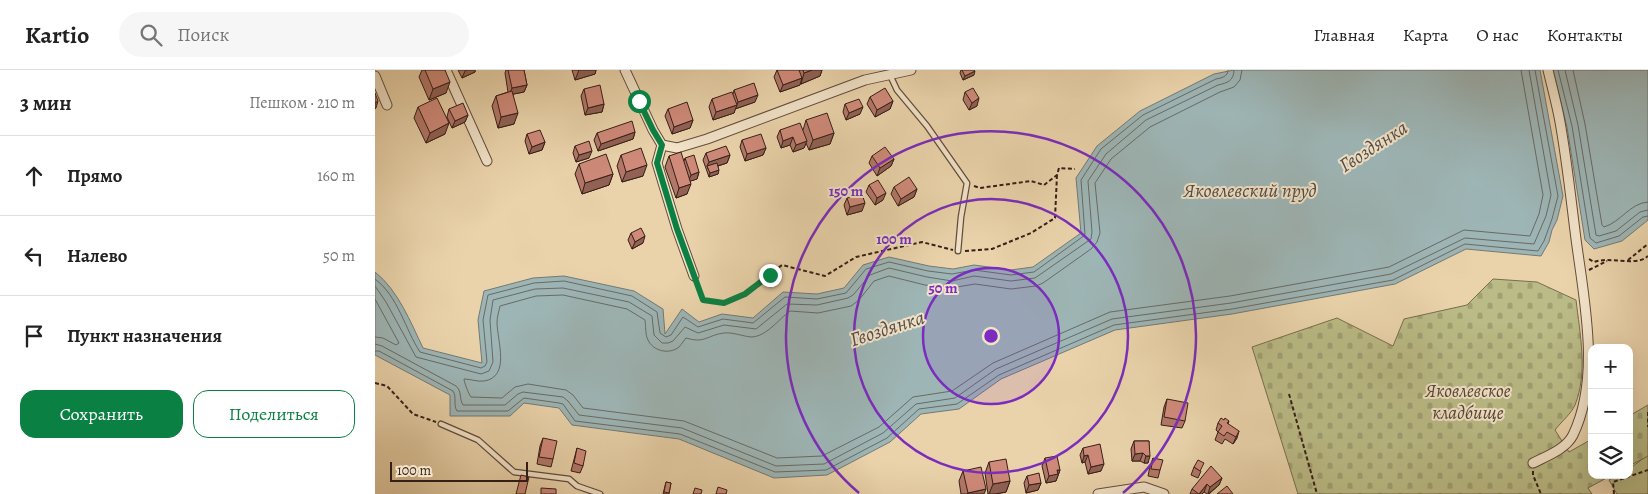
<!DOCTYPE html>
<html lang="ru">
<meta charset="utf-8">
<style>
body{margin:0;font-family:Alegreya,serif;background:#f6f6f6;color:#222}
.controls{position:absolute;right:15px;bottom:15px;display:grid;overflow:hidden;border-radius:10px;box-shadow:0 5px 20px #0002}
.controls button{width:45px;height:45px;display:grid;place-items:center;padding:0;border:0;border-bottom:1px solid #e0e0e0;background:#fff;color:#222;font:25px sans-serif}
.scale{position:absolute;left:15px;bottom:12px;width:138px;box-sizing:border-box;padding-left:5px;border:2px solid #351f17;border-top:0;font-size:14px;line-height:18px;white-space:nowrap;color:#351f17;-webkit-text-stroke:4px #f1e2c8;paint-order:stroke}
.stop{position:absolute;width:15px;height:15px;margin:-11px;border:4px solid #0b8043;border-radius:50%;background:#fff}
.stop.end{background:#0b8043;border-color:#fff;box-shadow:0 1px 5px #0008}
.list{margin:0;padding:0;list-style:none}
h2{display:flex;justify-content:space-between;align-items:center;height:65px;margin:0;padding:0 20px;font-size:21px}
h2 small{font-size:16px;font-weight:400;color:#767676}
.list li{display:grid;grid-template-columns:32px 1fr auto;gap:15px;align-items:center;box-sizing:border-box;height:80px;padding:0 20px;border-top:1px solid #e0e0e0}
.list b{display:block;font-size:19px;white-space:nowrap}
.list em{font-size:16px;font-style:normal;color:#767676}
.actions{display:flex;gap:10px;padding:15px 20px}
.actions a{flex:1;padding:11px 0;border:1px solid #0b8043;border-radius:15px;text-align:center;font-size:18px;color:#0b8043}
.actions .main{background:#0b8043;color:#fff}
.icon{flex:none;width:28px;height:28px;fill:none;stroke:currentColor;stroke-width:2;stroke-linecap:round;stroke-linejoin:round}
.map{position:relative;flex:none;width:1273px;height:424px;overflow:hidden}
header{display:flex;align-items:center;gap:30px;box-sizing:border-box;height:70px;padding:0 25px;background:#fff;border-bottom:1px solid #e0e0e0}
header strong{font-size:24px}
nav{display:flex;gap:28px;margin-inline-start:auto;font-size:18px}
.search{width:350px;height:45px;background:#f6f6f6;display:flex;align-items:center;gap:12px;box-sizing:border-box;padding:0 18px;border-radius:28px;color:#767676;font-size:19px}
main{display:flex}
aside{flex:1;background:#fff}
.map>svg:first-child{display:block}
.green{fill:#babb86;stroke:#786d4e}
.cemetery{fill:url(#cemetery-stones);stroke:#786d4e}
.water{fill:#9db5b5;stroke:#737976}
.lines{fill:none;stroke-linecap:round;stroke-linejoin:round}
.shore{stroke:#696a66;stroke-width:1}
.service-casing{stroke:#624c3c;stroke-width:7}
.minor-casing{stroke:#624c3c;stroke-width:11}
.path{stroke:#351f17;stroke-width:2;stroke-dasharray:4 2.5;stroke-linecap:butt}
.service{stroke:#f1e2c8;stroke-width:4.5}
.minor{stroke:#f1e2c8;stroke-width:9}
.wall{fill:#b27769;stroke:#351f17}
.shaded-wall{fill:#916155;stroke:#351f17}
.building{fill:#cf8a7a;stroke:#351f17}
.route{stroke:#0b8043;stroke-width:6}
.ring{fill:none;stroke:#7b2cbf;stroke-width:2.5}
.labels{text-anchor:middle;stroke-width:4;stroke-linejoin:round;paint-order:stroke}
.park-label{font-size:19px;font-style:italic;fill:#564633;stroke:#f1e2c8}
.water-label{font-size:20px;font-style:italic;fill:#544c46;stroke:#f1e2c8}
.centre{fill:#7b2cbf;stroke:#f1e2c8;stroke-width:2.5}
.ring-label{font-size:15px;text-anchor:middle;font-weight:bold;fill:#7b2cbf;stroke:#f1e2c8;stroke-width:4;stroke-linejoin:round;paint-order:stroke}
</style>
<header>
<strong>Kartio</strong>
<div class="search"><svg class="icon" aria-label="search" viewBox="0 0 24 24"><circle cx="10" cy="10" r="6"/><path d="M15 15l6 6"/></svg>Поиск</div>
<nav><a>Главная</a><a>Карта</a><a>О нас</a><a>Контакты</a></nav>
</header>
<main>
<aside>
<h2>3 мин<small>Пешком · 210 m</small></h2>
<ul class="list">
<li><svg class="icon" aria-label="ahead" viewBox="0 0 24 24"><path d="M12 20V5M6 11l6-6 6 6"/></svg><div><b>Прямо</b></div><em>160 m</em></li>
<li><svg class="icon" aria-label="left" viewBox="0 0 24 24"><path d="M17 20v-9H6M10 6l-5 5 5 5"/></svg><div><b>Налево</b></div><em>50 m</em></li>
<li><svg class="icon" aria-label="arrive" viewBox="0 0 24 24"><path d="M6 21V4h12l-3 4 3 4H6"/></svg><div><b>Пункт назначения</b></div></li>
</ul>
<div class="actions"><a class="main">Сохранить</a><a>Поделиться</a></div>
</aside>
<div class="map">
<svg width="1273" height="424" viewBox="0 0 1273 424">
<defs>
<pattern id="cemetery-stones" width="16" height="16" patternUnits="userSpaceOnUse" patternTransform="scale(1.25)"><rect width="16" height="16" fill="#babb86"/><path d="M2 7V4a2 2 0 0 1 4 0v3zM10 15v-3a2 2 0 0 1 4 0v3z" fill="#a0a073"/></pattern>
</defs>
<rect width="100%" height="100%" fill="#ead3ab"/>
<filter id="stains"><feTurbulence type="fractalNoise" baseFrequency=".004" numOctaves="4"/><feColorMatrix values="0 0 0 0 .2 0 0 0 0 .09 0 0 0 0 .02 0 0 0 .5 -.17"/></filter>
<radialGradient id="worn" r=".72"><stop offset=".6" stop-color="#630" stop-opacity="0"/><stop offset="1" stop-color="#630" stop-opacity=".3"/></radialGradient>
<polygon class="green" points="1273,385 1273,424 1242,424 1234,410 1243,405 1254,405 1254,399"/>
<g class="cemetery">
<path d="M1118,209L1162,212L1201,230C1205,264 1213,303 1200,335C1196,344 1186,352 1180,360L1194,382L1217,369V405H1237L1213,418L1217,424H923L877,277L962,248L1018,276L1029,249L1092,235Z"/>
<polygon points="1273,335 1273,386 1254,396 1254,346"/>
</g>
<g class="water">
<path d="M859,0H1165L1188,126L1182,150L1177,160L1174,172L1166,186L1091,179L1020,214L857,244L740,260L626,309L584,339L546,344L515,372L452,405L399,408L304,369L197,355L184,338L149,333L135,346H75V325L0,285V202C23,220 36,253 48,278L107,293L103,250L109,221L158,208L189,206L259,221L288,239L290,264L307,239L324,252L347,244L378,248L408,222L442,224L469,218L488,195L514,187L554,196L578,199L599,195L636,200L658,197L706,163L701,108L722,76L765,41L839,4Z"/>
<polygon points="1178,0 1273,0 1273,150 1247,171 1219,179 1210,170 1192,57"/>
</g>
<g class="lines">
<g class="shore">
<path d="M867,0L865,10L859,17L845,22L775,57L736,89L720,113L725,163L722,172L716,179L668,213L661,216L636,219L600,214L576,218L550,215L514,206L499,211L484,230L476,236L443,243L415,241C404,249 391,267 376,267C367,266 357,262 349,263C332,265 330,274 311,268C309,270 307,274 304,277C294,285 278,281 273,270C270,264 271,257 270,250L252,239L188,225L161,226L125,236C124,241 122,247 122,252C122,270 136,307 109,311C102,312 96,309 89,309C89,312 94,325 96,327L127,328L140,317L153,314L191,320L198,325L208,338L309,351L402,388L447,386L504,357L538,327L577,321L618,293L735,242L855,226L1014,197L1089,160L1155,166L1164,144L1168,125L1146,0"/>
<polyline points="1183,0 1197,56 1215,168 1221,173 1244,166 1268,147 1273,146"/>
<polyline points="1190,0 1203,55 1221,165 1224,166 1241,161 1265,142 1273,140"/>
<path d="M1198,0L1210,54L1227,155L1229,157C1246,152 1255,133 1273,132"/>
<path d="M0,209C23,226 30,259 45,282L106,298L110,296L112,292L108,250L113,225L159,213L189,211L257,226L282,242L285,263L291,267L296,265L308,247L323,257L348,249L378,253L410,227L442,229L471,223L491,199L514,192L553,201L577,204L599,200L636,205L659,202L710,165L706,110L726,79L768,45L841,9C846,8 853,7 853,0"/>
<path d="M0,216L11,232L41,287L106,304L114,301L118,292L115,250L118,230L160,219L188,218L254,232L277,246L279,265L287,273H293L298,271L310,257L323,263L349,255L381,259L412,234L442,235L473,228L478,225L495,205L514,198L552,207L577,211L599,206L636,211L660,208L716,169L717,162L713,111L731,84L771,50L843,15C852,13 859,11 859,0"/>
<polyline points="0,229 24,273 21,275 8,268 0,267"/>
<path d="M0,274L7,276L81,316C87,321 84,329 88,335H130L143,324L148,322L188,327L193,331L204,345L307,358L401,396L449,394L508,363L541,334L580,328L621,299L737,249L856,233L1016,204L1090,168L1159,174L1171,146L1176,125L1154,0"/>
<path d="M0,281H4L78,321C82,327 78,335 82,341H133L149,328L184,333L188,334L200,351L305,364L400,402L451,400L512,368L544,339L582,334L624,305L739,255L857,239L1018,210L1090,174L1163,181L1169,171L1177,149L1183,126L1160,0"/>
</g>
<defs>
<g id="service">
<polyline points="515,5 522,20 552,56 592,113 586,147 583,181"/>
<polyline points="66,354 103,370 139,402 194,409 202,416 225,424"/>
</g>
<g id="minor">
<polyline points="71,0 112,91"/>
<polyline points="250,0 278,60 287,75 302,78 332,69 490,10 536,0"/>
<polyline points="0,6 12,35"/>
<polyline points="287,75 282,93 302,159 319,206"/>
<path d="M1158,393C1172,386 1191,379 1198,365C1226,307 1209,230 1201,169C1196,130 1192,91 1185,52C1182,35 1177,17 1173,0"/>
<polyline points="723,424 769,417 789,424"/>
</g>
</defs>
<use href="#service" class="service-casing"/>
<use href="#minor" class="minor-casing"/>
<g class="path">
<polyline points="599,116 605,118 656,111 669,115 682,105 684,98 700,99"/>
<polyline points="590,181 617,179 656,163 680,148 682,105"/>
<path d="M1214,189L1219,192C1235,186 1262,197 1273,186"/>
<polyline points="1253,190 1273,174"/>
<polyline points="1214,200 1232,191"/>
<polyline points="322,214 328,230 349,233 370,224 407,195 450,206 481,187 547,172 578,180"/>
<polyline points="0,313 12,316 38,344 61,352"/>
<polyline points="914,324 942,424"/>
<polyline points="1273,342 1273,357"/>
<polyline points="1158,401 1158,405 1166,424"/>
<polyline points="1239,424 1238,412 1273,400"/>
</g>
<use href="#service" class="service"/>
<use href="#minor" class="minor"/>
</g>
<g class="wall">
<polygon points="47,0 70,0 71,23 54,30 44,7"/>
<polygon points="83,0 100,0 100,2 87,8"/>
<polygon points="131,0 149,0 152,15 149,22 138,24 139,54 123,58 117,36 121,26 133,22 130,3"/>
<polygon points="197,0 221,0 220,4 200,10"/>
<polygon points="402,0 447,0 445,6 426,14 425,13 425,15 405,22 399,7"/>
<polygon points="586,0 599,5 588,10 585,3"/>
<polygon points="209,19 229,34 227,42 210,45 206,26"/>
<polygon points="359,20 380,32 360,39 359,43 338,50 334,37 337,29 358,24"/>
<polygon points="590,22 602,36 594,40 588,30"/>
<polygon points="495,27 518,31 515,39 500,47 492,34"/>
<polygon points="470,34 485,44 471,50 468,42"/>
<polygon points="43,37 70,64 51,73 39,48"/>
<polygon points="74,39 93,45 90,52 77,58 72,47"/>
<polygon points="293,39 318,50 315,58 297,64 290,46"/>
<polygon points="431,50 459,63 455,74 434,80 431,73 429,78 418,82 415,75 406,78 402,67 405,60 428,60"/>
<polygon points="260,62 258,69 223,81 219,70 222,63"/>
<polygon points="152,64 170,72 167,80 154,84 150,71"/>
<polygon points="367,70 391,78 388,85 370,91 365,77"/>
<polygon points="200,76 214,88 201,92 198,83"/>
<polygon points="331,83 355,85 352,93 343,96 343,104 334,107 328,90"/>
<polygon points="246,85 268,106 247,112 242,96"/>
<polygon points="294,86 309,91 310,88 324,102 322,109 315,111 312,124 301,128 290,97"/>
<polygon points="497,86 519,89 516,96 502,106 494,93"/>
<polygon points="204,94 238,104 234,115 207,124 200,104"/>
<polygon points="494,115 508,130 500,135 491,122"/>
<polygon points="519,117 542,119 539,127 523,136 516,124"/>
<polygon points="472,128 487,141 472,145 469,135"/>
<polygon points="256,163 268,173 257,179 253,170"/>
<polygon points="792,329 810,351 807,358 786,355 789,337"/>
<polygon points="849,350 854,351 853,354 862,368 858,374 850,369 847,374 840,370 843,362 841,360 843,353"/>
<polygon points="168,368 178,389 176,397 162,394 165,376"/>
<polygon points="759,371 774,371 773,393 769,393 765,391 757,391 756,379"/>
<polygon points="202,378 208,396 205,403 196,401"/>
<polygon points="708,378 726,401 713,404 710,392 707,393 705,385"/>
<polygon points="670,388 685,400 681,411 671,413 667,396"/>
<polygon points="778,388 785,400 783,408 773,406 775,396"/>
<polygon points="614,392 635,411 631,422 620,424 613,424 610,403"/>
<polygon points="819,397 826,401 823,408 816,405"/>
<polygon points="588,401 609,424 586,424 584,411"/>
<polygon points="652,406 666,413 663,420 651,423 649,413"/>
<polygon points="847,408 844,415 834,424 832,424 829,422 827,424 815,424 817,419"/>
<polygon points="291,412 296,413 294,424 288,424"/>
</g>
<g class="shaded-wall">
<polygon points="92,0 100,0 100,2 87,8 90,1"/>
<polygon points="204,0 221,0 220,4 200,10"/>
<polygon points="437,0 447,0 445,6 426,14 429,3"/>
<polygon points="600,1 599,5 588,10 590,6"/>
<polygon points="427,8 425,15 405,22 408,15"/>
<polygon points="75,12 71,23 54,30 58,19"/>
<polygon points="152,15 149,22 134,25 137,18"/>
<polygon points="383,25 380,32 360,39 363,32"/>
<polygon points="604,28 602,36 594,40 597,33"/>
<polygon points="3,31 1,38 0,39 0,33"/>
<polygon points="518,31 515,39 500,47 502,40"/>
<polygon points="229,34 227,42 210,45 213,38"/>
<polygon points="362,35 359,43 338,50 341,42"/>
<polygon points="488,37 485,44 471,50 474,43"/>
<polygon points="143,43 139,54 123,58 126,47"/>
<polygon points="93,45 90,52 77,58 80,51"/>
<polygon points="318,50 315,58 297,64 299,57"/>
<polygon points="74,53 70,64 51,73 55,63"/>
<polygon points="260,62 258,69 223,81 226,74"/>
<polygon points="459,63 455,74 434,80 438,70"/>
<polygon points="418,67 415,75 406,78 408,71"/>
<polygon points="432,71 429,78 418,82 421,75"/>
<polygon points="170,72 167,80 154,84 157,77"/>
<polygon points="391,78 388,85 370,91 372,84"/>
<polygon points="217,81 214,88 201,92 204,85"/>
<polygon points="355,85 352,93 333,99 332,96 334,92"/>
<polygon points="519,89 516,96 502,106 505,98"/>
<polygon points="272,95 268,106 247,112 251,102"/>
<polygon points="344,100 343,104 334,107 335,103"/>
<polygon points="324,102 322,109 313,112 316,105"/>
<polygon points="238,104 234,115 207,124 210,113"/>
<polygon points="316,114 312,124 301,128 304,118"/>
<polygon points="542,119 539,127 523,136 526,129"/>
<polygon points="511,123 508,130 500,135 502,128"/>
<polygon points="490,133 487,141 472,145 475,137"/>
<polygon points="270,166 268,173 257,179 260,172"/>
<polygon points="864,361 862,368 858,374 861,367"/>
<polygon points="768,383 765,391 757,391 760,384"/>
<polygon points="713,385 710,392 707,393 709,386"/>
<polygon points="771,386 775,386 773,393 769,393"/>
<polygon points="729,394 726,401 713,404 716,397"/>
<polygon points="682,400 685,400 681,411 671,413 674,406"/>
<polygon points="847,408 844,415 833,424 835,417"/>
<polygon points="635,411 631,422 620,424 614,424 618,414"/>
<polygon points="666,413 663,420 651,423 654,415"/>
<polygon points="832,414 829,422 827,424 824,424"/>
<polygon points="611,419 609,424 592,424 593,423"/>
</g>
<g class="building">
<polygon points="50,0 70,0 75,12 58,19"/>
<polygon points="133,0 149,0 152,15 137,18"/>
<polygon points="402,0 424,0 427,8 408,15"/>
<polygon points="428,0 437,0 429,3"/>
<polygon points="587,0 599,0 600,1 590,6"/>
<polygon points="379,13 383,25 363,32 359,20"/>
<polygon points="225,15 229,34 213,38 209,19"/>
<polygon points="510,18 518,31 502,40 495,27"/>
<polygon points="598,18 604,28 597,33 590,22"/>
<polygon points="137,21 143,43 126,47 121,26"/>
<polygon points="357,22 362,35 341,42 337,29"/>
<polygon points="0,23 3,31 0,33"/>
<polygon points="62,28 74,53 55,63 43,37"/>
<polygon points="484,29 488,37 474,43 470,34"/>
<polygon points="312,32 318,50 299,57 293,39"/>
<polygon points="88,33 93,45 80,51 74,39"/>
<polygon points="452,43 459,63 438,70 431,50"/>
<polygon points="257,51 260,62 226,74 222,63"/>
<polygon points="425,53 432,71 421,75 418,67 408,71 405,60"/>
<polygon points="165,60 170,72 157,77 152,64"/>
<polygon points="386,64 391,78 372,84 367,70"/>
<polygon points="214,71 217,81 204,85 200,76"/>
<polygon points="351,76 355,85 334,92 331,83"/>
<polygon points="510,77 519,89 505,98 497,86"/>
<polygon points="266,78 272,95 251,102 246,85"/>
<polygon points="306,82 316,114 304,118 294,86"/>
<polygon points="231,84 238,104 210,113 204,94"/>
<polygon points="319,85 324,102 316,105 310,88"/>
<polygon points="342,93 344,100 335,103 332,96"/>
<polygon points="534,107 542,119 526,129 519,117"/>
<polygon points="503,110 511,123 502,128 494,115"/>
<polygon points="487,124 490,133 475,137 472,128"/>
<polygon points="266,158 270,166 260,172 256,163"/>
<polygon points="792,329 813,333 810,351 789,347"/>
<polygon points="846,348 849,350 850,348 854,351 852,353 864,361 861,367 852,362 849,366 843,362 847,356 843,353"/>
<polygon points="168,368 182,371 178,389 164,387"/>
<polygon points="759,371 774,371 775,386 771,386 768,383 760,384"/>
<polygon points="725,374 729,394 716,397 713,385 709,386 708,378"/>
<polygon points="202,378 211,381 208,396 199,393"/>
<polygon points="682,386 685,400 682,400 683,404 674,406 670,388"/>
<polygon points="778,388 788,390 785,400 776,399"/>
<polygon points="631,389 635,411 618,414 614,392"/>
<polygon points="823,390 829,393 825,401 819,397"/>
<polygon points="836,396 847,408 835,417 832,414 824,424 817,419"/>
<polygon points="606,397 611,419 593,423 588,401"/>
<polygon points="664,403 666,413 654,415 652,406"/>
<polygon points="146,405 154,407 150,424 141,424"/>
<polygon points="291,412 296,413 294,423 289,422"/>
<polygon points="852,416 858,424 842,424"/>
<polygon points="343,417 352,420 351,424 341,424"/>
<polygon points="166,418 181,419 181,424 166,424"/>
<polygon points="320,418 327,420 326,424 318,424"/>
</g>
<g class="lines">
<polyline class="route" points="264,31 278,60 287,75 282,93 302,159 328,230 349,233 370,224 395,205"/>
</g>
<circle cx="616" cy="266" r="68" fill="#7b2cbf" fill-opacity=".12"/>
<g class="ring">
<circle cx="616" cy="266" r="68"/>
<circle cx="616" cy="266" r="137"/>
<path d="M484 423A205 205 0 1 1 748 423"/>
</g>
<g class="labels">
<g class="park-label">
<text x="1093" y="327">Яковлевское<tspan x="1093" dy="22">кладбище</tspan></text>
</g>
<g class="water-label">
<text transform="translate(998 76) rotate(-33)" y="7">Гвоздянка</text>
<text x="875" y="127">Яковлевский пруд</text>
<text transform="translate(512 258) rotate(-18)" y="7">Гвоздянка</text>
</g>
</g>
<circle cx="616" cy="266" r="8" class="centre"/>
<g class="ring-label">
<text x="471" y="126">150 m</text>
<text x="519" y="174">100 m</text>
<text x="568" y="223">50 m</text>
</g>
<rect width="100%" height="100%" filter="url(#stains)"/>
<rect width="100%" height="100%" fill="url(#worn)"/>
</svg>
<div class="controls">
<button>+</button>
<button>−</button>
<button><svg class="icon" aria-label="layers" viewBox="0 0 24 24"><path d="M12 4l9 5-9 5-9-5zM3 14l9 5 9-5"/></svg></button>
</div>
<div class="scale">100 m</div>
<div class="stop" style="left:264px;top:31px"></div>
<div class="stop end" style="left:395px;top:205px"></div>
</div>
</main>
